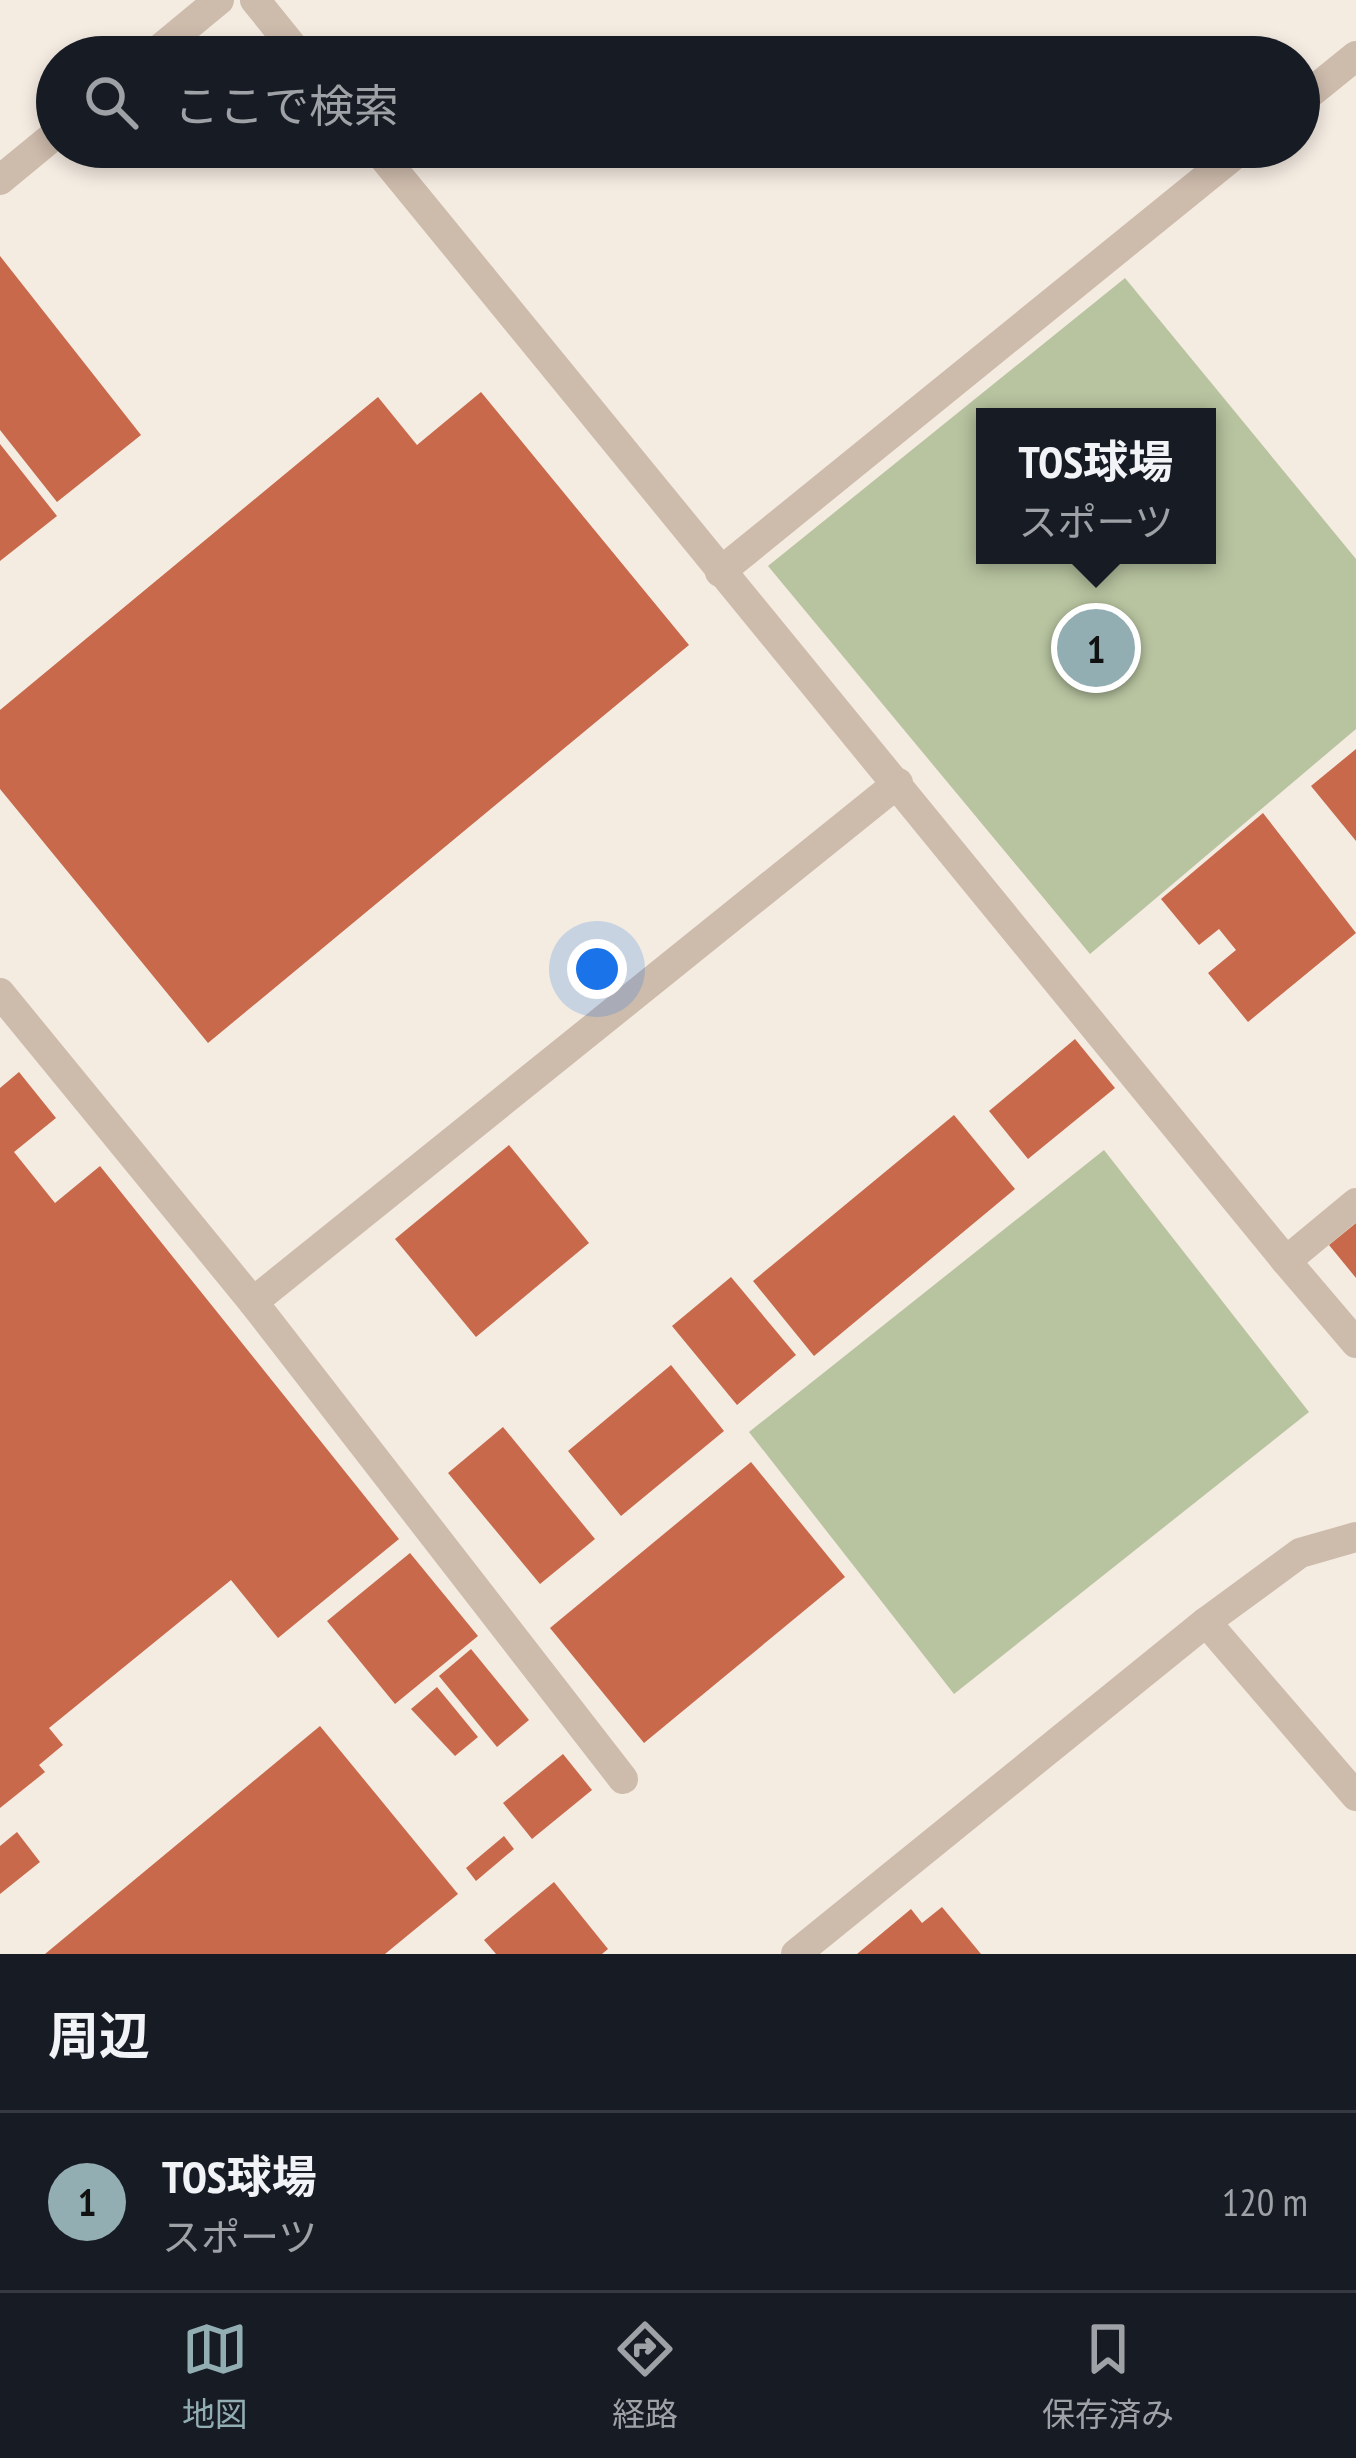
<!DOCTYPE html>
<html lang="ja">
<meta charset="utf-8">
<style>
body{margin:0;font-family:"PT Sans Narrow","Noto Sans JP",sans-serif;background:#20242c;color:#f1f3f6}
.you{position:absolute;left:597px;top:969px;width:42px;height:42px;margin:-30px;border:9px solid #fff;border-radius:50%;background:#1a73e8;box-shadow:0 0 0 18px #1a73e833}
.badge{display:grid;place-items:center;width:78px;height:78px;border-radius:50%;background:#92aeb2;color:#111;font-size:39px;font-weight:700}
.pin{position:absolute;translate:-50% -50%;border:6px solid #fff;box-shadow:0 3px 12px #0006}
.popup{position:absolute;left:976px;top:408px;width:240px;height:156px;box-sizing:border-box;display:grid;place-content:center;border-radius:0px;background:#171b24;filter:drop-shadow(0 3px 9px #0005);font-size:39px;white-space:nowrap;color:#9ea1a6}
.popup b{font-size:45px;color:#f1f3f6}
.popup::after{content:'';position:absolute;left:50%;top:100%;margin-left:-24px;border:24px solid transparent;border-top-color:#171b24}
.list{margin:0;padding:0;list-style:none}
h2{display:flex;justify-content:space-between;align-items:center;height:156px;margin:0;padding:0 48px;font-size:51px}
h2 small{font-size:39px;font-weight:400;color:#9ea1a6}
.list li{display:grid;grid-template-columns:78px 1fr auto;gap:36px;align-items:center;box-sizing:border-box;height:180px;padding:0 48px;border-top:3px solid #363941}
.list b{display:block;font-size:45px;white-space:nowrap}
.list p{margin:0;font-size:39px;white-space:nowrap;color:#9ea1a6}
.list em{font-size:39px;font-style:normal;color:#9ea1a6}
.icon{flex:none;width:66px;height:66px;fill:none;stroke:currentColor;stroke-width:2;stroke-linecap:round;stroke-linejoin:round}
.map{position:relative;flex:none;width:1356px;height:1954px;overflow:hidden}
.search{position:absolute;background:#171b24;box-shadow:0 6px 18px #0003;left:36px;right:36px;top:36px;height:132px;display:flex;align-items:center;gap:30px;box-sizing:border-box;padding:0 42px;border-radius:66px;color:#9ea1a6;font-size:45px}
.sheet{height:336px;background:#171b24}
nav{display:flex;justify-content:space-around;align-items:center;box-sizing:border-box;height:168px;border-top:3px solid #363941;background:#171b24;font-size:33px;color:#9ea1a6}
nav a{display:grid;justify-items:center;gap:6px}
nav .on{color:#92aeb2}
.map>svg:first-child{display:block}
.green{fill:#b8c4a0;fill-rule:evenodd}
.building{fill:#c8694b}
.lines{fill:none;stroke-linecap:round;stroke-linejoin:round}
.minor{stroke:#cdbbac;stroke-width:30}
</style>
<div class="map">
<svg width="1356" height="1954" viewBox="0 0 1356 1954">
<rect width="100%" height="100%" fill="#f4ebe1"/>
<g class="green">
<path d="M1125,278L1356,559V729L1090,954L768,566ZM985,417H1207V555H985Z"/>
<polygon points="1104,1150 1309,1412 954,1694 749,1432"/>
</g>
<g class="building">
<polygon points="0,256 141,435 57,502 0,430"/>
<polygon points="481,392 689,645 208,1043 0,789 0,710 378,397 417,445"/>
<polygon points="0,444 57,516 0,561"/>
<polygon points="1356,749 1356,841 1311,786"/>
<polygon points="1263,813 1356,933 1248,1022 1208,973 1236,950 1219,929 1199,945 1161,899"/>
<polygon points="1075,1039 1115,1088 1028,1159 989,1111"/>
<polygon points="19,1072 56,1118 14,1152 55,1203 100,1166 399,1539 278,1638 231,1580 49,1728 63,1745 39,1765 45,1772 0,1808 0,1088"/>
<polygon points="954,1115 1015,1189 814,1356 753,1281"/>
<polygon points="509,1145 589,1243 476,1337 395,1239"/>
<polygon points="1356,1223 1356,1278 1329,1245"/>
<polygon points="731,1277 796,1355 737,1405 672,1326"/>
<polygon points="671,1365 724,1431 621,1516 568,1451"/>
<polygon points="503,1427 595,1539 540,1584 448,1473"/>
<polygon points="751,1462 845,1577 644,1743 550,1628"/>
<polygon points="410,1553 478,1636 395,1704 327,1621"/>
<polygon points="471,1649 529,1720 497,1747 439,1676"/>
<polygon points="437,1687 478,1737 455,1756 411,1709"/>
<polygon points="320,1726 458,1894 385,1954 45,1954"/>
<polygon points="563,1754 592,1790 532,1839 503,1803"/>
<polygon points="17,1832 40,1862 0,1894 0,1846"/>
<polygon points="504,1836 514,1849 476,1881 466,1868"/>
<polygon points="554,1882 608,1949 602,1954 496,1954 484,1940"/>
<polygon points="942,1907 981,1954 857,1954 911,1909 922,1923"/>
</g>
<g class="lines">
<g class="minor">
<polyline points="255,0 301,57"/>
<polyline points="150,57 219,0"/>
<polyline points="1299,102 1356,56"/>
<polyline points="375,147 1286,1261 1356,1203"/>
<polyline points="0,180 57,133"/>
<polyline points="720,572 1244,147"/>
<polyline points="0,993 253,1302 623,1779"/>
<polyline points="1286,1261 1356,1343"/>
<polyline points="253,1302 898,783"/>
<polyline points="1206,1622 1356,1796"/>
<polyline points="796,1954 1206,1622 1300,1553 1356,1537"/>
</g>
</g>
</svg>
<div class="you"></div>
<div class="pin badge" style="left:1096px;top:648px">1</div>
<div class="popup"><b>TOS球場</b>スポーツ</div>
<div class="search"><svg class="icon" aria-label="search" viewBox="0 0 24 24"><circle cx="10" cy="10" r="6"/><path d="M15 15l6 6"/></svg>ここで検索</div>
</div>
<section class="sheet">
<h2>周辺<small></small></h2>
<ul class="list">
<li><span class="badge">1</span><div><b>TOS球場</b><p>スポーツ</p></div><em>120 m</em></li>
</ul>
</section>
<nav>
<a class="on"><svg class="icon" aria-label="map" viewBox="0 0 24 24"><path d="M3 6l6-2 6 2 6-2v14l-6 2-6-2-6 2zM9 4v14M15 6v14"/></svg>地図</a>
<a><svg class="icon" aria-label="directions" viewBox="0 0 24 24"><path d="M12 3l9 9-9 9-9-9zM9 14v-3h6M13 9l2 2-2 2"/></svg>経路</a>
<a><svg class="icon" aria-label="saved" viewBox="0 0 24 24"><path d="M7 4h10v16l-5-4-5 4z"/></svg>保存済み</a>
</nav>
